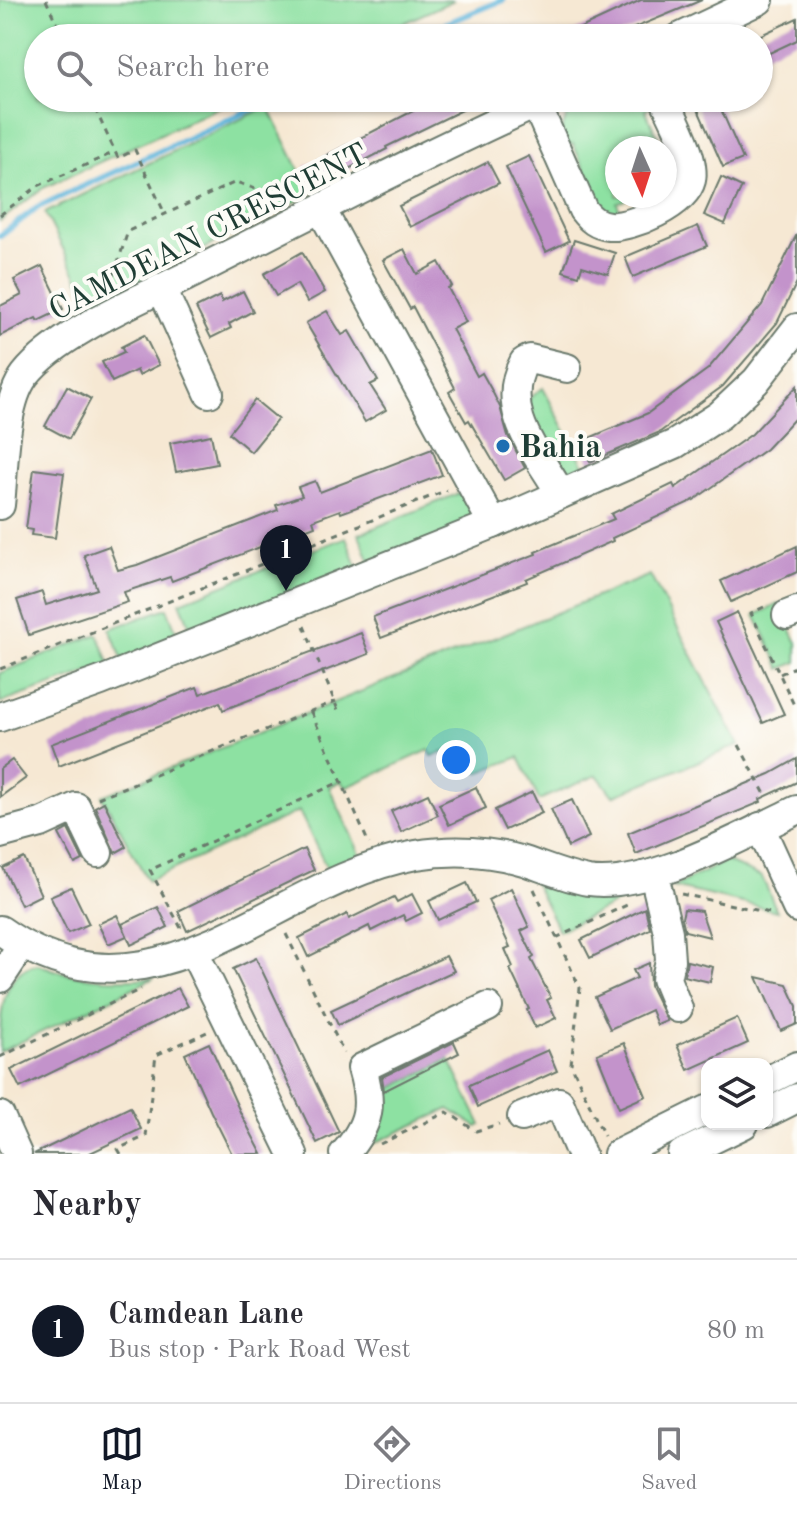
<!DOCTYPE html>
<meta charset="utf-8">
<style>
body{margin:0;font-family:"Old Standard TT",serif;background:#f2f2f3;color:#2b2b33}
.controls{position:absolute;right:24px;bottom:24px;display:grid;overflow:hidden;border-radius:16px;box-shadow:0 2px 6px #0004}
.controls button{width:72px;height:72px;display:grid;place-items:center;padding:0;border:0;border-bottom:2px solid #e1e1e2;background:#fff;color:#2b2b33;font:40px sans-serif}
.compass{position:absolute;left:605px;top:136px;width:72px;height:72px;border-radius:50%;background:#fff;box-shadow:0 2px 6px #0004;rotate:177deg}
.you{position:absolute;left:456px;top:760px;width:28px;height:28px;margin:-20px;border:6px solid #fff;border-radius:50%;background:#1a73e8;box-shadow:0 0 0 12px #1a73e833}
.badge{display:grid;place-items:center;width:52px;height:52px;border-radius:50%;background:#111827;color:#fff;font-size:26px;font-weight:700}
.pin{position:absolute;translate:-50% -66px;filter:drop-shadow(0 2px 4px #0008)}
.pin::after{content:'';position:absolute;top:42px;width:28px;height:24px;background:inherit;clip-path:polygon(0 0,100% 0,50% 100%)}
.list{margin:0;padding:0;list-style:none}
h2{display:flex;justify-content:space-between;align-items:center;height:104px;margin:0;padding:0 32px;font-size:34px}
h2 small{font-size:26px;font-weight:400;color:#7c7c81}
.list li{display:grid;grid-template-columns:52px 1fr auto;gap:24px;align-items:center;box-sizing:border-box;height:144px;padding:0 32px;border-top:2px solid #e1e1e2}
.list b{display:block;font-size:30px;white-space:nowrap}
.list p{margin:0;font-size:26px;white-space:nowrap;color:#7c7c81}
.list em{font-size:26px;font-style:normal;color:#7c7c81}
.icon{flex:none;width:44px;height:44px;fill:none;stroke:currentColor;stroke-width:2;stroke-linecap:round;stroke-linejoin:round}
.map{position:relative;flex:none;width:797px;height:1154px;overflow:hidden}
.search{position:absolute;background:#fff;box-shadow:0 2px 6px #0004;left:24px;right:24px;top:24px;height:88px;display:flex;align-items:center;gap:20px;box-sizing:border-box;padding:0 28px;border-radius:44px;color:#7c7c81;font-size:30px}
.sheet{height:248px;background:#fff}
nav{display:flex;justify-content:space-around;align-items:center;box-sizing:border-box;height:112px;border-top:2px solid #e1e1e2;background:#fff;font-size:22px;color:#7c7c81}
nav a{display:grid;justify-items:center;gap:4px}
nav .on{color:#111827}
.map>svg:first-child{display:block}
.green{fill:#8de1a2;stroke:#568f6b;stroke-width:2}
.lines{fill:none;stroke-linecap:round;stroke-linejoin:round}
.stream{stroke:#5fb6dc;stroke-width:6}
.building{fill:#c393cb}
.minor-casing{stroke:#6a796c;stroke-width:32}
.path{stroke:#6a796c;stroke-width:3;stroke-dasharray:6 6;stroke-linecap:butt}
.minor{stroke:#fff;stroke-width:28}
.poi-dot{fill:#1f6fb2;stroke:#fdfcf7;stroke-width:3}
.labels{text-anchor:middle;stroke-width:8;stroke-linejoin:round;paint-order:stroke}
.street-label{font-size:32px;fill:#1f3d34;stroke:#fdfcf7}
.poi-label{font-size:32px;font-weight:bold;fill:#1f3d34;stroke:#fdfcf7;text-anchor:start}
</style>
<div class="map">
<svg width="797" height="1154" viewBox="0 0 797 1154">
<rect width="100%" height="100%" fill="#fdfcf7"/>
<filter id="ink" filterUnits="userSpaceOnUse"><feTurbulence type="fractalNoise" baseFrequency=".0125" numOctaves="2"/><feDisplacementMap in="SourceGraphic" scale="16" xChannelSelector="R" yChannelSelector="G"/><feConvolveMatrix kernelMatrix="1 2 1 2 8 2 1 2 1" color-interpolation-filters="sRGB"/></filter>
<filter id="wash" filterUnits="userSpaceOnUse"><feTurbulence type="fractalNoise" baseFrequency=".006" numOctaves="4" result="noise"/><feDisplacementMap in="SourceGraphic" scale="32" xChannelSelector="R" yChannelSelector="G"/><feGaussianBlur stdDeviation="1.8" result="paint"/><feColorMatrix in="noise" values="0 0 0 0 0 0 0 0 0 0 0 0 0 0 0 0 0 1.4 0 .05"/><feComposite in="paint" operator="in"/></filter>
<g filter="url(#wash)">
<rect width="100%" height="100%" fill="#f6e8d3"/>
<g class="green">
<polygon points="0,0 454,0 371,38 38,38 38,98 239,98 43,188 0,221"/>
<polygon points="589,98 657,98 659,103 645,110 663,148 617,148 617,196 633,196 617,203 623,218 611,220 586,202 597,197 573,144 561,148 558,141 570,107"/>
<polygon points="268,106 311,194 92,306 45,213"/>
<polygon points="543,388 588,473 564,481 522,404"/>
<polygon points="467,490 478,509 473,525 371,565 359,534"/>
<polygon points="346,537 358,569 193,634 180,602"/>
<polygon points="650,575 739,745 613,796 597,775 539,800 519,757 478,773 467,745 432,756 429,750 345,788 341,781 329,787 362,858 330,875 299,811 148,881 102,796"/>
<polygon points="779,604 797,643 797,662 781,669 755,615"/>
<polygon points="167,608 179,639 123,661 110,629"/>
<polygon points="98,634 110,665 0,703 0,673"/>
<polygon points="726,861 762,877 777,911 673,887"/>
<polygon points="530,874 643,890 559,931"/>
<path d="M38,964C76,980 113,981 154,978L0,1052C0,1018 0,971 38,964Z"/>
<polygon points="449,1059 481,1125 477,1127 449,1109 357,1151 380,1094"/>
</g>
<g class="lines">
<g class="stream">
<polyline points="411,38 503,0"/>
<polyline points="0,236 38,207 276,98"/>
</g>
</g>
<g id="blocks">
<g class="building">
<polygon points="641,0 702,0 610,38 559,38"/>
<polygon points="797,18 797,40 759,58 759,36"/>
<polygon points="438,98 487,98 386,147 387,149 314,187 304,167"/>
<polygon points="693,98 716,98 743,159 723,167"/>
<polygon points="529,156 569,241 546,252 506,167"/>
<polygon points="488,162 499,183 410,227 399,206"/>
<polygon points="721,177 742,187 725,224 704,215"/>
<polygon points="698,226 707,246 633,277 625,257"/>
<polygon points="797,234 797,282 777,323 723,386 660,432 590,462 582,441 648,413 708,369 762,305"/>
<polygon points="574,240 615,253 608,274 582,266 579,276 563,271"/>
<polygon points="404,249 417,274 439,262 452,286 448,288 466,322 452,329 477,376 482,373 491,389 500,407 508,436 525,468 504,480 469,420 466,422 449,392 455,388 413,307 410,309 383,260"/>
<polygon points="302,252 325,292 307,302 297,284 276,296 264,274"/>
<polygon points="42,266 63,309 38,321 36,318 0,336 0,306 22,295 14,280"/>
<polygon points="243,291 253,311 229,324 231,328 211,338 196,308 220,296 222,302"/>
<polygon points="327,311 342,335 349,331 378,381 370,385 386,410 365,422 306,323"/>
<polygon points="144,335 159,365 139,375 137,370 112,382 102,362 124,352 121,347"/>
<polygon points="67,386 91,399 69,439 45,426"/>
<polygon points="797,386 797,416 766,449 694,500 612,538 613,541 526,579 527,582 381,638 373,617 536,554 535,552 614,519 611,514 673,484 675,488 752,434"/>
<polygon points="255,400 278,419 251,452 229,433"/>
<polygon points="211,435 217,464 176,472 170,443"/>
<polygon points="432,449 442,475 341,513 340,510 313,520 315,526 172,581 170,577 124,592 128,602 29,635 17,600 42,592 46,605 97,589 84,555 109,546 118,570 137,565 278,510 276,505 302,496 298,487 315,481 320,492"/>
<polygon points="34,469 64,473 55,538 31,535 32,530 26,529"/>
<polygon points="797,546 797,572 731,602 721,581"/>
<polygon points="737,612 784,714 763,723 716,622"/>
<polygon points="361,633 369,654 223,710 220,702 59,766 51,744 197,687 200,694"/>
<polygon points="797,759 797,782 760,799 761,802 636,854 628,833 770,774"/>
<polygon points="12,760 26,778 0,797 0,769"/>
<polygon points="476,787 486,808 449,825 439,804"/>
<polygon points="532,792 542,813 505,830 495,810"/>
<polygon points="428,794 438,815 401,832 391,811"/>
<polygon points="572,800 589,837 568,847 551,809"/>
<polygon points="104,802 126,847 115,853 95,807"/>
<polygon points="68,829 83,860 75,864 59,834"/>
<polygon points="304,849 314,870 187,931 178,911"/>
<polygon points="24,858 41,895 21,905 3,868"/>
<polygon points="467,883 476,902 438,920 429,901"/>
<polygon points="71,887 89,924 68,933 50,896"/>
<polygon points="511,888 529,927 521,931 534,957 531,959 551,998 547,1000 556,1018 535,1028 527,1010 529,1009 510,969 513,967 505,949 510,947 488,900"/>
<polygon points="412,894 422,913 406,921 403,915 371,931 369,926 308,957 299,938 347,914 349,919 394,897 397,902"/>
<polygon points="158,907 168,927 131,945 122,924"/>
<polygon points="645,908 650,929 590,958 581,940"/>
<polygon points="684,909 701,911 710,937 685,931 682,918"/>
<polygon points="117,915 127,936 108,944 98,924"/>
<polygon points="446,956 454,971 338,1025 331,1010"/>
<polygon points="256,958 339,1132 317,1143 233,969"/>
<polygon points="687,961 713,967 710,982 684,976"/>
<polygon points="649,963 650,986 667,1021 657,1025 651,1010 610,1029 595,997 637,978 633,970"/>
<polygon points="757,977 787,984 797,1006 797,1024 781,1031"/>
<polygon points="178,988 188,1006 20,1088 11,1070"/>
<polygon points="737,1018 748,1043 688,1070 677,1045"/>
<polygon points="454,1042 459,1053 384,1091 382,1077"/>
<polygon points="209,1043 241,1114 262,1154 232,1154 211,1112 185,1054"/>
<polygon points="624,1043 646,1096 619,1108 597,1054"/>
<polygon points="548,1050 557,1071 478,1107 469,1085"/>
<polygon points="130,1107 141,1129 88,1154 34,1154"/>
</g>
</g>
</g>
<g filter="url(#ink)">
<use href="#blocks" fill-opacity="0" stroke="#6a796c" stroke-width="2"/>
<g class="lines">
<defs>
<g id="minor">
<polyline points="679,38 759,0"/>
<path d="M536,104L583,210C590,219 597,225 609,226C632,228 685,204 691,180C696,159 673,118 664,98"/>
<polyline points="321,209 493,524"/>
<polyline points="162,289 209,393"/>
<path d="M561,494C537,453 498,410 524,362L530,359L567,368"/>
<path d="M0,505C4,469 3,404 25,375C60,331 144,298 195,272C312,213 429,152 549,98"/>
<polyline points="787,615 797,611"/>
<polyline points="0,717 101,681 493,524 675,444 720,415 756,381 797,328"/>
<polyline points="760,827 797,908"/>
<polyline points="0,834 41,823 76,807 98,853"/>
<polyline points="654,875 668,932 670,960 666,979 678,1008"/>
<path d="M0,930C154,1039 270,881 416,855C452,849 489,851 524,861C545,868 566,877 588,881C648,890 741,836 797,810"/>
<polyline points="194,952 293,1154"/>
<polyline points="0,978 22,945"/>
<polyline points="767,1081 797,1066"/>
<polyline points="767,1113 797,1098"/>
<polyline points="0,1116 17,1154"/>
<polyline points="522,1117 559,1102 581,1154"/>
<path d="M344,1154C370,1124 373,1105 362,1068L488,1007"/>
<polyline points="618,1154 707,1110"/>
<polyline points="682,1154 744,1124"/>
</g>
</defs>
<use href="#minor" class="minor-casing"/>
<g class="path">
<polyline points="46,0 63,38"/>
<polyline points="90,98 118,158 135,150 165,214"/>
<polyline points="0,215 38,186 115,152"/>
<polyline points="110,287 128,231 236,182 287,200"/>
<polyline points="270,561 280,584"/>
<polyline points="764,607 751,613 794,705"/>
<polyline points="304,626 340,715"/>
<polyline points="0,669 447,490"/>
<polyline points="780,674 797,666"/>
<polyline points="311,712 369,844"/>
<polyline points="739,745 767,798"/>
<polyline points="98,798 336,701"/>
<polyline points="534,889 580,988 571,1064 604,1136"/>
<polyline points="681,894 775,914"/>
<polyline points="181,928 150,870 342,781"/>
<polyline points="286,934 344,1053"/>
<polyline points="556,938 629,904"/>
<polyline points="0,1057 141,989"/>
<polyline points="380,1144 447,1112 476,1131 499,1124"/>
<polyline points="121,1154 118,1149 146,1136 156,1055 207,1032"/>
</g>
<use href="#minor" class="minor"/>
</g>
</g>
<circle class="poi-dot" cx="503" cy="446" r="8"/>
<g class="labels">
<g class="street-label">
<text transform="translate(208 231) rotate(-27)" y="11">CAMDEAN CRESCENT</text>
</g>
<g class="poi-label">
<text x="519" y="457">Bahia</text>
</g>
</g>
</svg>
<div class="controls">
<button><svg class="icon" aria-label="layers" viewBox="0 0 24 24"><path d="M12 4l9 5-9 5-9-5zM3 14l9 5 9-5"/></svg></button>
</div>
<svg class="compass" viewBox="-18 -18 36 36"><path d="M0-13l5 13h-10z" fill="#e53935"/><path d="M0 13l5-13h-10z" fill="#7c7c81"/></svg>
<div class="you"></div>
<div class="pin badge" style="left:286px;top:591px">1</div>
<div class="search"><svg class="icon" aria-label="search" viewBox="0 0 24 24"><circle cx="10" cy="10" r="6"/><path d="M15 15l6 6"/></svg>Search here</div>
</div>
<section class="sheet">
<h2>Nearby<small></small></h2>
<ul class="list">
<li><span class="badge">1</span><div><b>Camdean Lane</b><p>Bus stop · Park Road West</p></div><em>80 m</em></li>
</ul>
</section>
<nav>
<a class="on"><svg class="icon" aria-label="map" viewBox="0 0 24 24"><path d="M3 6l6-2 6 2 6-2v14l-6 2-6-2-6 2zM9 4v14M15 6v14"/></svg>Map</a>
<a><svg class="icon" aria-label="directions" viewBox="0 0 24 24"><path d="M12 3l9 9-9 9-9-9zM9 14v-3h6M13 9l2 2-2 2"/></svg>Directions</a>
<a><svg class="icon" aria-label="saved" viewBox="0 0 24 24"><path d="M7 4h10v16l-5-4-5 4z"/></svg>Saved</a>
</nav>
